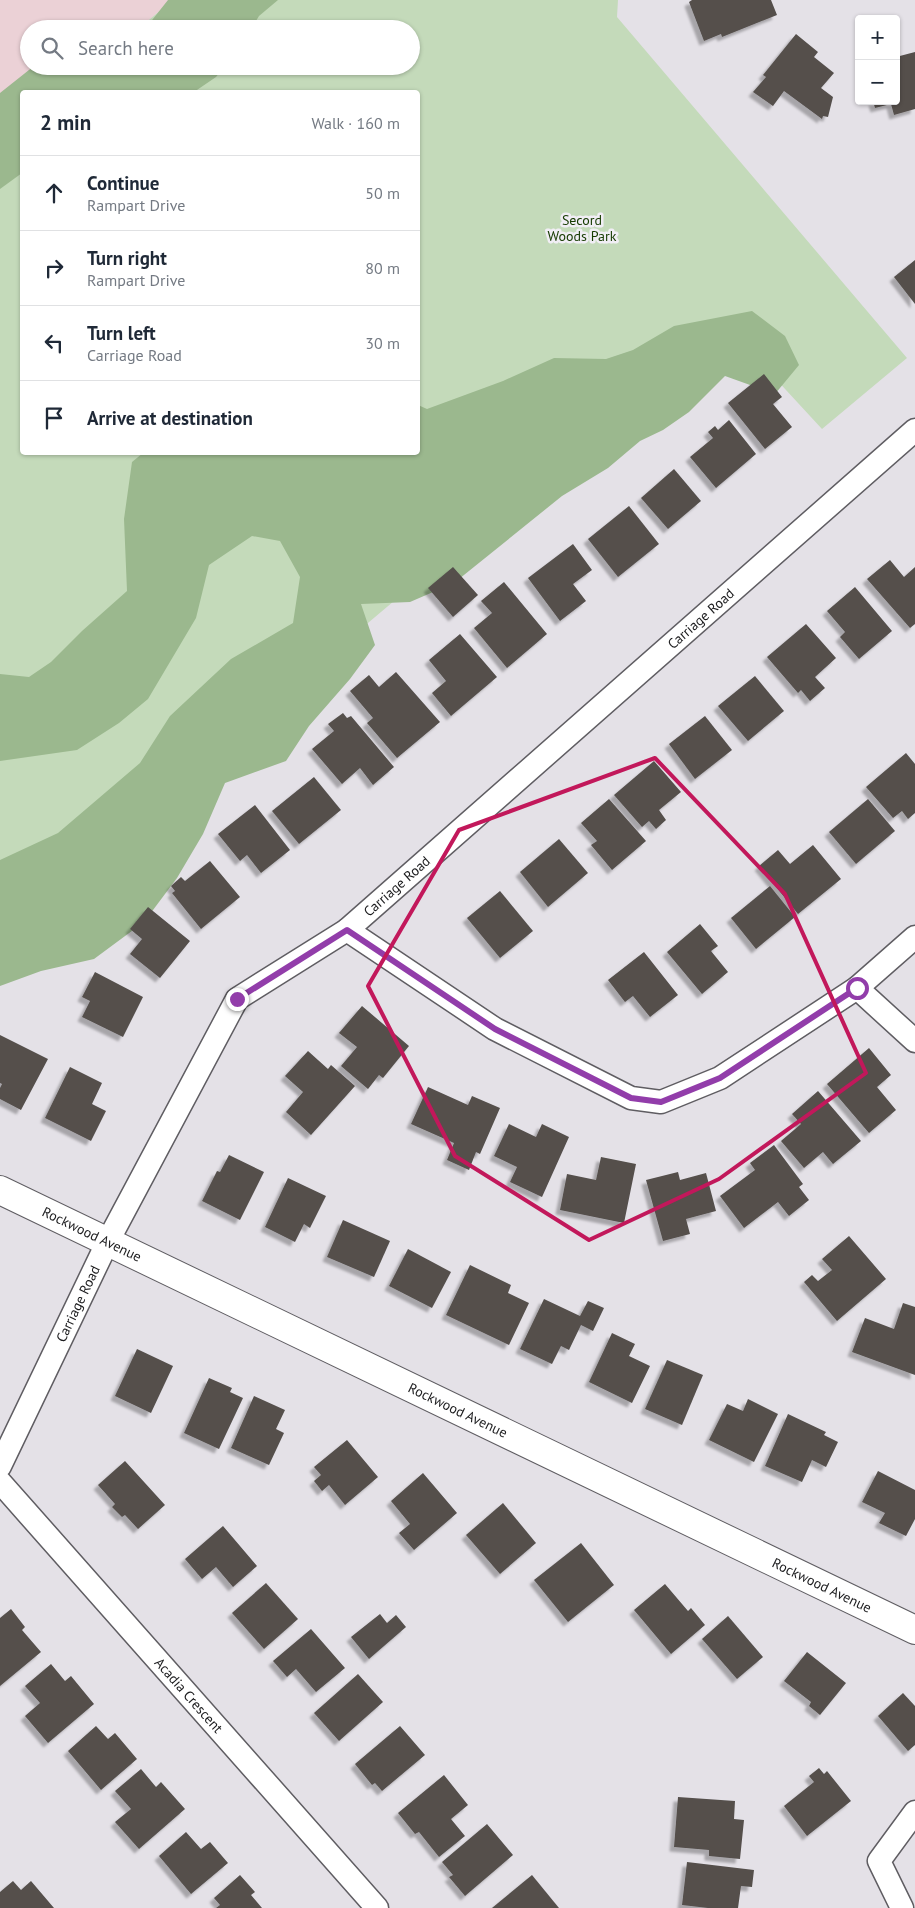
<!DOCTYPE html>
<meta charset="utf-8">
<style>
body{margin:0;font-family:"PT Sans",sans-serif;background:#f6f6f7;color:#1f2937}
.controls{position:absolute;right:15px;top:15px;display:grid;overflow:hidden;border-radius:5px;box-shadow:0 1px 4px #0004}
.controls button{width:45px;height:45px;display:grid;place-items:center;padding:0;border:0;border-bottom:1px solid #e0e1e3;background:#fff;color:#1f2937;font:25px sans-serif}
.stop{position:absolute;width:15px;height:15px;margin:-11px;border:4px solid #923daa;border-radius:50%;background:#fff}
.stop.end{background:#923daa;border-color:#fff;box-shadow:0 1px 5px #0008}
.list{margin:0;padding:0;list-style:none}
h2{display:flex;justify-content:space-between;align-items:center;height:65px;margin:0;padding:0 20px;font-size:21px}
h2 small{font-size:16px;font-weight:400;color:#747a83}
.list li{display:grid;grid-template-columns:32px 1fr auto;gap:15px;align-items:center;box-sizing:border-box;height:75px;padding:0 20px;border-top:1px solid #e0e1e3}
.list b{display:block;font-size:19px;white-space:nowrap}
.list p{margin:0;font-size:16px;white-space:nowrap;color:#747a83}
.list em{font-size:16px;font-style:normal;color:#747a83}
.icon{flex:none;width:28px;height:28px;fill:none;stroke:currentColor;stroke-width:2;stroke-linecap:round;stroke-linejoin:round}
.map{position:relative;flex:none;width:915px;height:1908px;overflow:hidden}
.search{position:absolute;background:#fff;box-shadow:0 1px 4px #0004;left:20px;top:20px;width:400px;height:55px;display:flex;align-items:center;gap:12px;box-sizing:border-box;padding:0 18px;border-radius:28px;color:#747a83;font-size:19px}
.panel{position:absolute;background:#fff;box-shadow:0 1px 4px #0004;left:20px;top:90px;width:400px;height:365px;border-radius:5px}
.map>svg:first-child{display:block}
.education{fill:#ebd1d6}
.green{fill:#c4daba}
.forest{fill:#9bb88e}
.building{fill:#544f4c;filter:url(#shadow)}
.lines{fill:none;stroke-linecap:round;stroke-linejoin:round}
.minor-casing{stroke:#5f5d62;stroke-width:25}
.tertiary-casing{stroke:#5f5d62;stroke-width:30}
.minor{stroke:#fff;stroke-width:22}
.tertiary{stroke:#fff;stroke-width:28}
.route{stroke:#923daa;stroke-width:6}
.marked{fill:none;stroke:#c2185b;stroke-width:4;stroke-linejoin:round}
.labels{text-anchor:middle;stroke-width:5;stroke-linejoin:round;paint-order:stroke}
.park-label{font-size:14px;fill:#163b00;stroke:#f1eef5}
.street-label{font-size:14px;fill:#1b1b1d;stroke:#f1eef5}
</style>
<div class="map">
<svg width="915" height="1908" viewBox="0 0 915 1908">
<defs>
<filter id="shadow"><feDropShadow dx="-4.5" dy="4.5" stdDeviation="1" flood-color="#0004"/></filter>
</defs>
<rect width="100%" height="100%" fill="#e4e1e7"/>
<polygon class="education" points="0,0 173,0 138,29 29,29 29,66 92,66 60,92 22,92 0,142"/>
<polygon class="green" points="173,0 618,0 617,17 907,358 822,429 724,323 0,933 0,142 22,123 22,452 418,452 418,92 60,92 92,66 411,66 411,29 138,29"/>
<g class="forest">
<polygon points="168,0 278,0 259,16 251,29 145,29"/>
<polygon points="34,66 74,66 105,71 110,66 225,66 216,77 194,92 22,92 22,173 0,189 0,93"/>
<polygon points="752,311 785,336 799,365 775,394 725,376 689,412 663,430 640,441 608,468 562,496 454,583 410,602 361,604 375,645 350,679 309,726 286,761 225,783 203,834 177,878 144,922 94,959 41,971 0,986 0,860 58,833 140,763 170,716 231,659 293,623 300,577 280,541 252,536 209,565 196,618 148,699 119,723 77,750 0,761 0,674 29,677 51,662 82,631 127,591 124,519 132,462 143,453 418,452 418,405 427,409 503,381 554,358 606,359 633,350 674,326"/>
</g>
<g class="building">
<polygon points="692,0 771,0 777,15 722,37 721,34 704,41 689,2"/>
<polygon points="796,34 818,52 814,57 834,73 821,88 833,97 828,117 823,116 822,119 784,91 773,106 753,92 766,77 763,75"/>
<polygon points="915,52 915,109 894,115 891,104 875,108 873,101 896,101 896,57"/>
<polygon points="915,260 915,304 894,277"/>
<polygon points="764,374 782,397 773,404 792,427 765,449 728,403"/>
<polygon points="729,420 756,454 716,488 690,457 713,438 708,432 715,426 718,430"/>
<polygon points="674,469 701,501 668,529 641,498"/>
<polygon points="629,506 659,544 618,577 588,539"/>
<polygon points="573,544 592,570 573,584 586,601 560,621 528,578"/>
<polygon points="890,560 904,577 915,567 915,624 910,628 867,579"/>
<polygon points="453,567 478,595 453,617 428,588"/>
<polygon points="504,582 547,634 507,668 474,628 492,613 481,601"/>
<polygon points="855,587 892,631 859,659 840,637 845,632 827,611"/>
<polygon points="806,624 836,658 815,677 825,688 810,701 801,690 798,693 767,657"/>
<polygon points="460,634 497,677 451,716 432,693 446,681 429,660"/>
<polygon points="396,672 440,722 397,758 367,723 373,718 350,691 369,675 379,687"/>
<polygon points="755,676 784,711 748,741 718,706"/>
<polygon points="343,713 347,718 351,716 394,767 373,785 360,768 342,784 312,749 334,731 328,724"/>
<polygon points="705,716 732,750 695,779 669,744"/>
<polygon points="906,753 915,764 915,813 908,819 902,811 893,818 866,787"/>
<polygon points="654,761 681,792 659,810 666,820 656,829 649,821 642,827 614,795"/>
<polygon points="314,777 341,810 299,844 272,811"/>
<polygon points="609,799 646,841 612,870 591,845 597,841 581,823"/>
<polygon points="868,799 895,831 856,864 829,832"/>
<polygon points="255,805 290,850 261,873 247,855 240,861 218,834"/>
<polygon points="559,839 588,873 548,907 520,872"/>
<polygon points="813,845 841,879 798,914 759,866 778,850 790,864"/>
<polygon points="210,861 240,897 201,929 172,893 175,891 171,886 181,877 185,881"/>
<polygon points="770,886 795,917 756,949 731,918"/>
<polygon points="500,891 533,931 500,958 467,918"/>
<polygon points="148,907 190,941 160,978 130,954 142,939 130,929"/>
<polygon points="700,924 718,946 711,951 728,972 702,994 667,952"/>
<polygon points="644,952 678,995 650,1017 633,996 625,1002 608,980"/>
<polygon points="95,972 143,997 123,1037 82,1017 90,1001 82,997"/>
<polygon points="362,1006 409,1046 383,1078 379,1075 368,1089 341,1066 357,1047 339,1033"/>
<polygon points="0,1035 48,1059 21,1110 0,1099 0,1088 2,1084 0,1083"/>
<polygon points="869,1048 891,1075 877,1087 896,1110 869,1133 827,1084"/>
<polygon points="308,1051 328,1069 331,1065 355,1086 311,1135 286,1112 303,1092 285,1076"/>
<polygon points="70,1067 102,1083 92,1104 106,1111 91,1141 45,1118"/>
<polygon points="428,1087 468,1105 472,1096 500,1108 480,1154 476,1152 469,1170 447,1160 454,1143 411,1124"/>
<polygon points="818,1091 861,1141 833,1164 823,1152 804,1168 781,1141 801,1124 792,1114"/>
<polygon points="509,1124 536,1137 542,1124 569,1137 542,1197 510,1182 517,1167 494,1156"/>
<polygon points="774,1145 803,1184 799,1187 809,1200 789,1216 778,1202 744,1228 720,1196 755,1170 750,1163"/>
<polygon points="229,1155 264,1172 240,1220 202,1201 217,1171 220,1172"/>
<polygon points="601,1157 636,1164 624,1223 560,1210 567,1174 596,1180"/>
<polygon points="678,1172 680,1180 706,1173 716,1211 686,1219 690,1234 663,1241 646,1180"/>
<polygon points="288,1178 326,1196 310,1228 304,1224 295,1242 265,1227"/>
<polygon points="343,1220 390,1241 374,1277 327,1257"/>
<polygon points="849,1236 886,1279 837,1321 804,1282 812,1275 818,1281 832,1270 822,1259"/>
<polygon points="408,1249 451,1272 432,1308 389,1286"/>
<polygon points="470,1265 511,1285 508,1293 529,1303 509,1345 446,1315"/>
<polygon points="544,1299 580,1316 588,1301 604,1308 593,1331 581,1325 569,1350 561,1346 552,1364 520,1349"/>
<polygon points="903,1303 915,1307 915,1375 852,1352 865,1318 894,1329"/>
<polygon points="612,1333 635,1344 629,1356 650,1366 632,1403 589,1382"/>
<polygon points="137,1349 173,1366 151,1413 115,1396"/>
<polygon points="667,1360 703,1375 682,1425 645,1409"/>
<polygon points="209,1378 232,1388 230,1392 243,1398 219,1449 184,1433"/>
<polygon points="254,1396 285,1410 276,1429 284,1433 269,1465 231,1448"/>
<polygon points="748,1399 778,1414 754,1462 709,1440 727,1404 743,1411"/>
<polygon points="788,1414 826,1432 824,1435 838,1442 826,1467 812,1460 802,1482 765,1466"/>
<polygon points="347,1440 378,1477 345,1505 329,1485 322,1491 314,1481 321,1475 314,1467"/>
<polygon points="125,1461 165,1505 138,1529 125,1515 122,1517 112,1507 115,1504 98,1485"/>
<polygon points="878,1471 915,1490 915,1519 906,1536 879,1523 885,1513 862,1502"/>
<polygon points="423,1473 457,1513 414,1550 399,1533 410,1524 391,1501"/>
<polygon points="503,1503 536,1543 500,1574 466,1535"/>
<polygon points="223,1526 257,1566 233,1587 216,1567 202,1579 185,1559"/>
<polygon points="581,1543 614,1585 568,1622 534,1580"/>
<polygon points="266,1583 298,1619 264,1649 232,1613"/>
<polygon points="665,1584 688,1611 691,1608 705,1625 671,1654 634,1610"/>
<polygon points="11,1609 25,1627 22,1630 41,1652 0,1686 0,1618"/>
<polygon points="380,1614 387,1623 396,1615 406,1627 369,1659 351,1637"/>
<polygon points="728,1616 763,1657 737,1679 702,1639"/>
<polygon points="311,1629 345,1668 316,1692 296,1669 287,1677 273,1661"/>
<polygon points="807,1652 846,1683 820,1715 809,1706 811,1702 784,1681"/>
<polygon points="51,1664 65,1681 71,1676 94,1704 48,1743 25,1716 40,1703 25,1686"/>
<polygon points="358,1674 383,1702 339,1741 314,1713"/>
<polygon points="903,1693 915,1706 915,1745 908,1751 878,1716"/>
<polygon points="96,1726 108,1739 115,1733 137,1759 101,1790 68,1751"/>
<polygon points="400,1726 425,1755 382,1791 375,1783 372,1785 355,1764"/>
<polygon points="819,1768 824,1774 827,1771 851,1801 807,1836 784,1806 814,1782 809,1776"/>
<polygon points="141,1769 156,1787 161,1782 185,1809 139,1849 115,1822 131,1809 115,1791"/>
<polygon points="444,1775 468,1805 451,1819 465,1836 439,1857 419,1832 415,1834 398,1813"/>
<polygon points="678,1797 735,1801 734,1819 744,1820 740,1859 709,1856 709,1850 674,1847"/>
<polygon points="487,1824 513,1855 465,1896 449,1877 453,1875 442,1862"/>
<polygon points="186,1832 201,1849 210,1842 228,1863 191,1894 159,1856"/>
<polygon points="687,1862 754,1870 752,1887 741,1886 738,1908 708,1908 682,1905"/>
<polygon points="240,1875 255,1892 251,1895 262,1908 216,1908 220,1905 214,1898"/>
<polygon points="532,1875 559,1908 492,1908"/>
<polygon points="13,1881 21,1890 31,1881 54,1908 0,1908 0,1892"/>
</g>
<g class="lines">
<defs>
<g id="minor">
<polyline points="347,930 495,1029 631,1098 661,1102 720,1078 857,988 915,937"/>
<polyline points="857,988 915,1041"/>
<path id="s1" d="M0,1466L108,1241L237,999L347,930L915,430"/>
<path id="s2" d="M0,1482L377,1908"/>
<polyline points="902,1908 879,1861 915,1812"/>
</g>
<g id="tertiary">
<path id="s3" d="M0,1190L915,1630"/>
</g>
</defs>
<use href="#minor" class="minor-casing"/>
<use href="#tertiary" class="tertiary-casing"/>
<use href="#minor" class="minor"/>
<use href="#tertiary" class="tertiary"/>
</g>
<g class="lines">
<polyline class="route" points="237,999 347,930 495,1029 631,1098 661,1102 720,1078 857,988"/>
</g>
<path class="marked" d="M655,758L785,894L866,1073L719,1179L589,1240L455,1156L368,986L459,830Z"/>
<g class="labels">
<g class="park-label">
<text x="582" y="225">Secord<tspan x="582" dy="16">Woods Park</tspan></text>
</g>
<g class="street-label">
<text dy="5" stroke="none"><textPath href="#s1" startOffset="1125">Carriage Road</textPath></text>
<text dy="5" stroke="none"><textPath href="#s1" startOffset="720">Carriage Road</textPath></text>
<text dy="5" stroke="none"><textPath href="#s3" startOffset="102">Rockwood Avenue</textPath></text>
<text dy="5" stroke="none"><textPath href="#s1" startOffset="180">Carriage Road</textPath></text>
<text dy="5" stroke="none"><textPath href="#s3" startOffset="508">Rockwood Avenue</textPath></text>
<text dy="5" stroke="none"><textPath href="#s3" startOffset="912">Rockwood Avenue</textPath></text>
<text dy="5" stroke="none"><textPath href="#s2" startOffset="285">Acadia Crescent</textPath></text>
</g>
</g>
</svg>
<div class="controls">
<button>+</button>
<button>−</button>
</div>
<div class="stop" style="left:857px;top:988px"></div>
<div class="stop end" style="left:237px;top:999px"></div>
<div class="search"><svg class="icon" aria-label="search" viewBox="0 0 24 24"><circle cx="10" cy="10" r="6"/><path d="M15 15l6 6"/></svg>Search here</div>
<section class="panel">
<h2>2 min<small>Walk · 160 m</small></h2>
<ul class="list">
<li><svg class="icon" aria-label="ahead" viewBox="0 0 24 24"><path d="M12 20V5M6 11l6-6 6 6"/></svg><div><b>Continue</b><p>Rampart Drive</p></div><em>50 m</em></li>
<li><svg class="icon" aria-label="right" viewBox="0 0 24 24"><path d="M7 20v-9h11M14 6l5 5-5 5"/></svg><div><b>Turn right</b><p>Rampart Drive</p></div><em>80 m</em></li>
<li><svg class="icon" aria-label="left" viewBox="0 0 24 24"><path d="M17 20v-9H6M10 6l-5 5 5 5"/></svg><div><b>Turn left</b><p>Carriage Road</p></div><em>30 m</em></li>
<li><svg class="icon" aria-label="arrive" viewBox="0 0 24 24"><path d="M6 21V4h12l-3 4 3 4H6"/></svg><div><b>Arrive at destination</b></div></li>
</ul>
</section>
</div>
